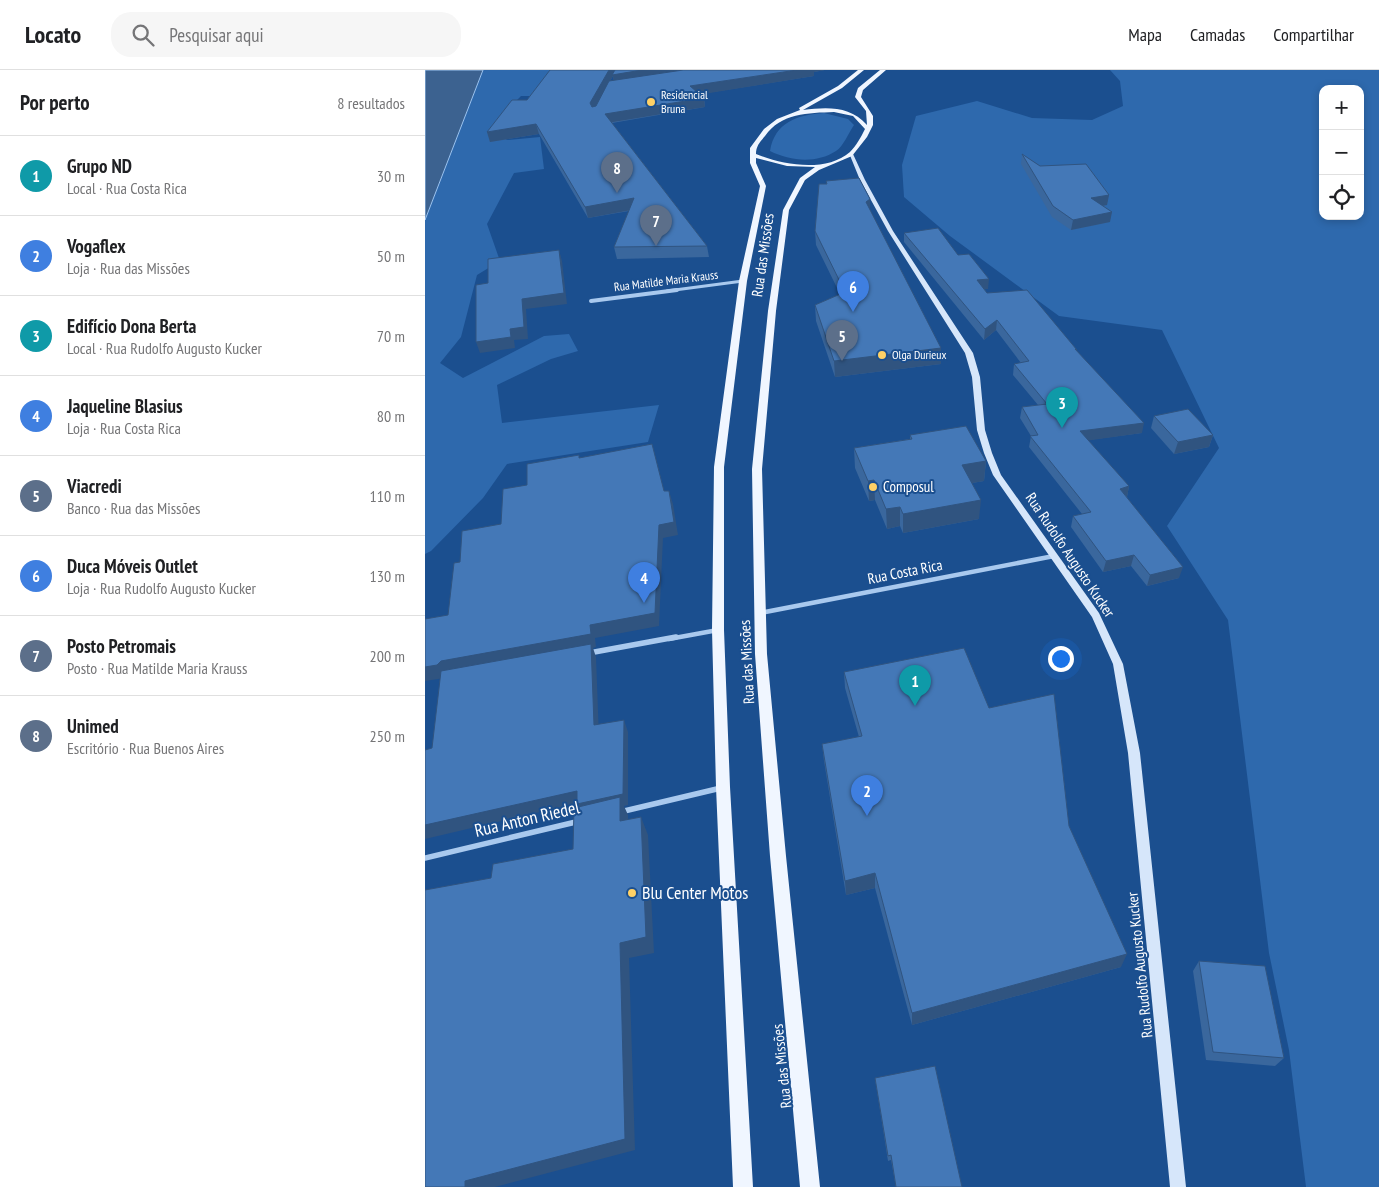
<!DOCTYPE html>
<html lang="pt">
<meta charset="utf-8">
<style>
body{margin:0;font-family:"PT Sans Narrow",sans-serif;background:#f6f6f6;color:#202124}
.controls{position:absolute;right:15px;top:15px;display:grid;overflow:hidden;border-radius:10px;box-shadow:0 2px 8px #0003}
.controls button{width:45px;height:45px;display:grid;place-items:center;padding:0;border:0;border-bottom:1px solid #e0e0e0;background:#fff;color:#202124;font:25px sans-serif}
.you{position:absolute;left:635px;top:588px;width:18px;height:18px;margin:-12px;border:4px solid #fff;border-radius:50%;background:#1a73e8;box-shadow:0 0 0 8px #1a73e833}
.badge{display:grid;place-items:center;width:32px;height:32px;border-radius:50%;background:#847042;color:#fff;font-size:16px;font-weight:700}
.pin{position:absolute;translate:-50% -41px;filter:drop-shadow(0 1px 2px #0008)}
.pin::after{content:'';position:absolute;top:26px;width:18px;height:15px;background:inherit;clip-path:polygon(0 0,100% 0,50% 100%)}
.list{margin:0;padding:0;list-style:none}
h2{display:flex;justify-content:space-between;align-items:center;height:65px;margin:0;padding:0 20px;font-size:21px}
h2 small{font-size:16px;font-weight:400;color:#757577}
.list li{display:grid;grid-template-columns:32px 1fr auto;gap:15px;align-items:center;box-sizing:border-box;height:80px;padding:0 20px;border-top:1px solid #e0e0e0}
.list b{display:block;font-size:19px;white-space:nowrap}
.list p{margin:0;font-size:16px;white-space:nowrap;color:#757577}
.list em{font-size:16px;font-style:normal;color:#757577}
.icon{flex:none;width:28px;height:28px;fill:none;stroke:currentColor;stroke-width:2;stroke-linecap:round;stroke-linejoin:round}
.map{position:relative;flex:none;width:954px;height:1117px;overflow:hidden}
header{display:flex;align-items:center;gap:30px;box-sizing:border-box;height:70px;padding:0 25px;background:#fff;border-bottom:1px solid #e0e0e0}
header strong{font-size:24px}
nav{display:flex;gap:28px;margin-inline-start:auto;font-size:18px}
.search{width:350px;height:45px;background:#f6f6f6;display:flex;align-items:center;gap:12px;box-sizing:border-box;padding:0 18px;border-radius:20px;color:#757577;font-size:19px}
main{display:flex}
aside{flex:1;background:#fff}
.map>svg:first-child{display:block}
.green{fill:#2e69ad;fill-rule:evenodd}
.water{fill:#3c6290;stroke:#9cc4f0}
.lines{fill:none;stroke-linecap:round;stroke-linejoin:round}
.street-far3{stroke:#a9c9ee;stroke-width:3}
.street-far2{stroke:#a9c9ee;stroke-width:4}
.street-far1{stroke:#a9c9ee;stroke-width:4.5}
.street{stroke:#a9c9ee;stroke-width:5.5}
.secondary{fill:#d6e6fa;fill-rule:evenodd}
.primary{fill:#f0f6ff;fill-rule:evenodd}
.wall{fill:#3a679d;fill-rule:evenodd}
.shaded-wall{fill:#305480}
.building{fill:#4478b7;stroke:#305480}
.poi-dot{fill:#ffd166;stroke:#1b4f8f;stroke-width:2}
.labels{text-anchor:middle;stroke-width:4;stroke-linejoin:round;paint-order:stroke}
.far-poi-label{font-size:12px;fill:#fff;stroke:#1b4f8f;text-anchor:start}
.far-street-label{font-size:12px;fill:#fff;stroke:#1b4f8f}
.street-label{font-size:15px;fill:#fff;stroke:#1b4f8f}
.poi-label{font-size:15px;fill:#fff;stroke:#1b4f8f;text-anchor:start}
.near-street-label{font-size:18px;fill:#fff;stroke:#1b4f8f}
.near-poi-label{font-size:18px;fill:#fff;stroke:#1b4f8f;text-anchor:start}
</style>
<header>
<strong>Locato</strong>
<div class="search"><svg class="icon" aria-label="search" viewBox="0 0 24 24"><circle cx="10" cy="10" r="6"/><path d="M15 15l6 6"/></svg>Pesquisar aqui</div>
<nav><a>Mapa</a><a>Camadas</a><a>Compartilhar</a></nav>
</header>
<main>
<aside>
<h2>Por perto<small>8 resultados</small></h2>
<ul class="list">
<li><span class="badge" style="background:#0f9aa8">1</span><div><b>Grupo ND</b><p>Local · Rua Costa Rica</p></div><em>30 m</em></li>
<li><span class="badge" style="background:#3f7fe0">2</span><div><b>Vogaflex</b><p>Loja · Rua das Missões</p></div><em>50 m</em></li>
<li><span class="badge" style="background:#0f9aa8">3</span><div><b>Edifício Dona Berta</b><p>Local · Rua Rudolfo Augusto Kucker</p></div><em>70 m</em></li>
<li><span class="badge" style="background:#3f7fe0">4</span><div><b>Jaqueline Blasius</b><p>Loja · Rua Costa Rica</p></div><em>80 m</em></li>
<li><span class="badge" style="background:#5c6f8a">5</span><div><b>Viacredi</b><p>Banco · Rua das Missões</p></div><em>110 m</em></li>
<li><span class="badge" style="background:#3f7fe0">6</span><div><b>Duca Móveis Outlet</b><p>Loja · Rua Rudolfo Augusto Kucker</p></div><em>130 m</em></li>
<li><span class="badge" style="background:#5c6f8a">7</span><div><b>Posto Petromais</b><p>Posto · Rua Matilde Maria Krauss</p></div><em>200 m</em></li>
<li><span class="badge" style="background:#5c6f8a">8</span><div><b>Unimed</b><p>Escritório · Rua Buenos Aires</p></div><em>250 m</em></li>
</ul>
</aside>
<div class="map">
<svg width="954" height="1117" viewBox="0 0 954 1117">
<rect width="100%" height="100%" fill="#1b4f8f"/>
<g class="green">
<polygon points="58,0 127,0 139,26 96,26 83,39 69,62 82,70 115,67 119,99 89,103 62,154 75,191 52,205 36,267 15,293 38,308 119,266 144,264 153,281 126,289 72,315 77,353 234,335 223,372 82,394 58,428 6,481 0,484 0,150"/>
<path d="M685,0H954V1117H881L864,980L844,883L803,550L742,456L794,378L737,260L634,246L525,166L479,127L477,95L491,46L552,31L607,48L667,50L698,36L695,11ZM898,19H935V146H898Z"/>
<path d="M399,43L423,49L429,55C424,62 418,77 411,81C391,94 365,91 345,81C350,52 372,45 399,43Z"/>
</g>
<polygon class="water" points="0,0 58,0 0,150"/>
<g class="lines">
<polyline class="street-far3" points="242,221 318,211"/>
<polyline class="street-far2" points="166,231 252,220"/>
<g class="street-far1">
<polyline points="335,543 629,486"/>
<polyline points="244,569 293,560"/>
</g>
<g class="street">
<polyline points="164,583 251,567"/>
<polyline points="195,742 296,718"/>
<polyline points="0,788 155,751"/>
</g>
<polygon class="secondary" points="424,83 428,84 440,110 468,161 548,283 555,307 560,360 567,383 576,405 674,543 698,594 715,683 761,1117 745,1117 703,683 688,594 667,547 568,405 559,383 552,360 547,307 540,283 463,161 435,110"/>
<path class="primary" d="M433,0H439L417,18L378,40C403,37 425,36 442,55L441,41L430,27L433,18L455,0H461L438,20L436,27L448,46V55L442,67L427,86L394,100L380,110L364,140L351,241L337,399L342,584L361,786L395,1117H375L345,786L330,584L327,399L343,241L358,140L375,108L390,97L362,96L331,88V93L341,116L322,211L299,397V560L305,717L328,1117H308L291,717L287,560L289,397L314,211L335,116L325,93V78L339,59L352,49L375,40L374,38L413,16ZM409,42L428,46L440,59C436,67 431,76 425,82C401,103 357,95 331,84C331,76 335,72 340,66C356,43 383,43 409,42Z"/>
</g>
<g class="wall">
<path d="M125,0H400L389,2V6L275,24L279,28L280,37L187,53L282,176L284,187L192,189L189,177L204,141L163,148L114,64L65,72L62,62L102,30ZM188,6L189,11H185Z"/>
<polygon points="597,84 615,96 684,125 682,135 679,136 685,152 646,160 627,147 596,94"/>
<polygon points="401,111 445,140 516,294 410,307 391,251 390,235 415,224 391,175 390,161 401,114"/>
<polygon points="479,163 533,185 563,219 559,219 562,223 652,280 652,281 717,363 663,370 704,416 702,427 754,508 722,516 706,496 678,502 646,457 648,446 657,444 604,377 606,366 595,348 597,337 613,335 588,305 589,294 596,293 571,260 559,270 479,172"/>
<polygon points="729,346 788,365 784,377 749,384 726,358"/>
<polygon points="485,365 561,391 559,411 547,413 554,449 478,463 475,456 462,459 450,430 444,431 430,398 429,378 485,369"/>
<polygon points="419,602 564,638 644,756 696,897 487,955 450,818 421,825 399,691 397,674 434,667 420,618"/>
<polygon points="774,891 859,988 850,996 781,990 768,901"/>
<polygon points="450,1008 537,1117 471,1117 466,1090 463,1091"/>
</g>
<g class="shaded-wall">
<polygon points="184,0 278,0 189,14 188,6 167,43 165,33"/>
<polygon points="372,0 400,0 389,2 389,6 266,26 265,16"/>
<polygon points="279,28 280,37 182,53 180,44"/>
<polygon points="111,54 114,64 65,72 62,62"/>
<polygon points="684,125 682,135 665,138 666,128"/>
<polygon points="209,128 212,139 163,148 160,137"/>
<polygon points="445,129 445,143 441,132"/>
<polygon points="687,142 685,152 646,160 648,150"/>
<polygon points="134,180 137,191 142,234 101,239 103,269 89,270 90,278 55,283 51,272 85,259 97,229"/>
<polygon points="564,209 563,219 552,220 552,210"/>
<polygon points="572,250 571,260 559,270 560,259"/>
<polygon points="516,278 516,294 410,307 409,291"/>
<polygon points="719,353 717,363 653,372 655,361"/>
<polygon points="788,365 784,377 749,384 753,372"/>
<polygon points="561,391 559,411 536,415 537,395"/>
<polygon points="449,410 450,430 444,431 443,411"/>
<polygon points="704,416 702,427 695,419"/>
<polygon points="244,421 248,434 253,465 238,468 234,556 170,568 171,577 168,578 171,587 174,667 20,608 0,611 0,597 16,591 165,555 234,455"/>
<polygon points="556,430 554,449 478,463 478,444"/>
<polygon points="475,437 475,456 462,459 461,439"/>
<polygon points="709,485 706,496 678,502 681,491"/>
<polygon points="758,497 754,508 722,516 725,505"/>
<polygon points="199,650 203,662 203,735 199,736 203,745 203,769 158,746 152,734"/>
<polygon points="152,721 158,732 0,769 0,755"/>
<polygon points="216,747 223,765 229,883 204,888 210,1080 70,1117 40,1117 40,1111 195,873"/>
<polygon points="450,803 450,818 421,825 420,811"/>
<polygon points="702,884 696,897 487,955 487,943"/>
</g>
<g class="building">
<polygon points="125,0 184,0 165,33 167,37 171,36 184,11 258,0 372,0 265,16 279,28 180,44 282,176 189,177 209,128 160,137 111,54 62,62 87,30 102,30"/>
<polygon points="190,0 217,0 187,5"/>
<polygon points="597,84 615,96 661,94 684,125 666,128 687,142 648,150 628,136"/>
<polygon points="434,108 445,129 441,132 516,278 409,291 390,235 420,222 390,161 394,114 402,114 401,111"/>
<polygon points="513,158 533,185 544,184 564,209 552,210 562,223 602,220 652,280 650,279 719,353 655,361 704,416 695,419 758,497 725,505 709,485 681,491 648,446 666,442 605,366 613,365 597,337 622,334 589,294 604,291 572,250 560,259 479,163"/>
<polygon points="134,180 139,223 97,229 99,257 85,259 86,267 51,272 51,215 63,213 63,189"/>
<polygon points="763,339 788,365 753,372 729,346"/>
<polygon points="541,356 561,391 537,395 556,430 478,444 475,437 461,439 449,410 443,411 429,378 487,369 485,365"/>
<polygon points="227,374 239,421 244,421 249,452 234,455 230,543 165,555 166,564 16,591 12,595 0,597 0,549 23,545 29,493 35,492 37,461 76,454 78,419 102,415 102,394 154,385 154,388"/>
<polygon points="166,574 169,655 199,650 198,724 152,734 152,721 0,755 0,680 7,678 16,601"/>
<polygon points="539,578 564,638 629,624 644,756 702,884 487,943 450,803 420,811 397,674 437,666 419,602"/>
<polygon points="195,727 195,751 216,747 221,867 195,873 200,1069 40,1111 40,1117 0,1117 0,820 66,808 68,794 148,779 149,738"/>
<polygon points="774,891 840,896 859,988 788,982"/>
<polygon points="510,996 537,1117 471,1117 466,1085 463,1086 450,1008"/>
</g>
<g class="poi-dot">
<circle cx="226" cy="32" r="5"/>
<circle cx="457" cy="285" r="5"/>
<circle cx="448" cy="417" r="5"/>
<circle cx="207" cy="823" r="5"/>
</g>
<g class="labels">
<g class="far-poi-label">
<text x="236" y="29">Residencial<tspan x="236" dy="14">Bruna</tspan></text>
<text x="467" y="289">Olga Durieux</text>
</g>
<g class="far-street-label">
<text transform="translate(241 211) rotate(-7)" y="4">Rua Matilde Maria Krauss</text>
</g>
<g class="street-label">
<text transform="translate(338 185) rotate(-82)" y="5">Rua das Missões</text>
<text transform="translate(645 485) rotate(56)" y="5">Rua Rudolfo Augusto Kucker</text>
<text transform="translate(480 502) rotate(-11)" y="5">Rua Costa Rica</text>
<text transform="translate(322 592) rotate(-93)" y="5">Rua das Missões</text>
<text transform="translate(715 895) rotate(-96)" y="5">Rua Rudolfo Augusto Kucker</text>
<text transform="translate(357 996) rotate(-96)" y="5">Rua das Missões</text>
</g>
<g class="poi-label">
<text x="458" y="422">Composul</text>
</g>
<g class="near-street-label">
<text transform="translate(102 749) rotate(-13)" y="6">Rua Anton Riedel</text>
</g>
<g class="near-poi-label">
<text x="217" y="829">Blu Center Motos</text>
</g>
</g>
</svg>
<div class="controls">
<button>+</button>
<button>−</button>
<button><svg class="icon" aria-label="locate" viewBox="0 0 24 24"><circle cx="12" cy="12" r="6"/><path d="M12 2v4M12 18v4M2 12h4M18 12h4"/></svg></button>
</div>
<div class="you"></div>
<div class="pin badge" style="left:490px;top:636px;background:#0f9aa8">1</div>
<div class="pin badge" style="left:442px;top:746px;background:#3f7fe0">2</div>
<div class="pin badge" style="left:637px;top:358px;background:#0f9aa8">3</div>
<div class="pin badge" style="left:219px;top:533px;background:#3f7fe0">4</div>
<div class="pin badge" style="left:417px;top:291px;background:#5c6f8a">5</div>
<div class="pin badge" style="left:428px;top:242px;background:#3f7fe0">6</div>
<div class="pin badge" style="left:231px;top:176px;background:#5c6f8a">7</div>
<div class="pin badge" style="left:192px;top:123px;background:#5c6f8a">8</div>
</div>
</main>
